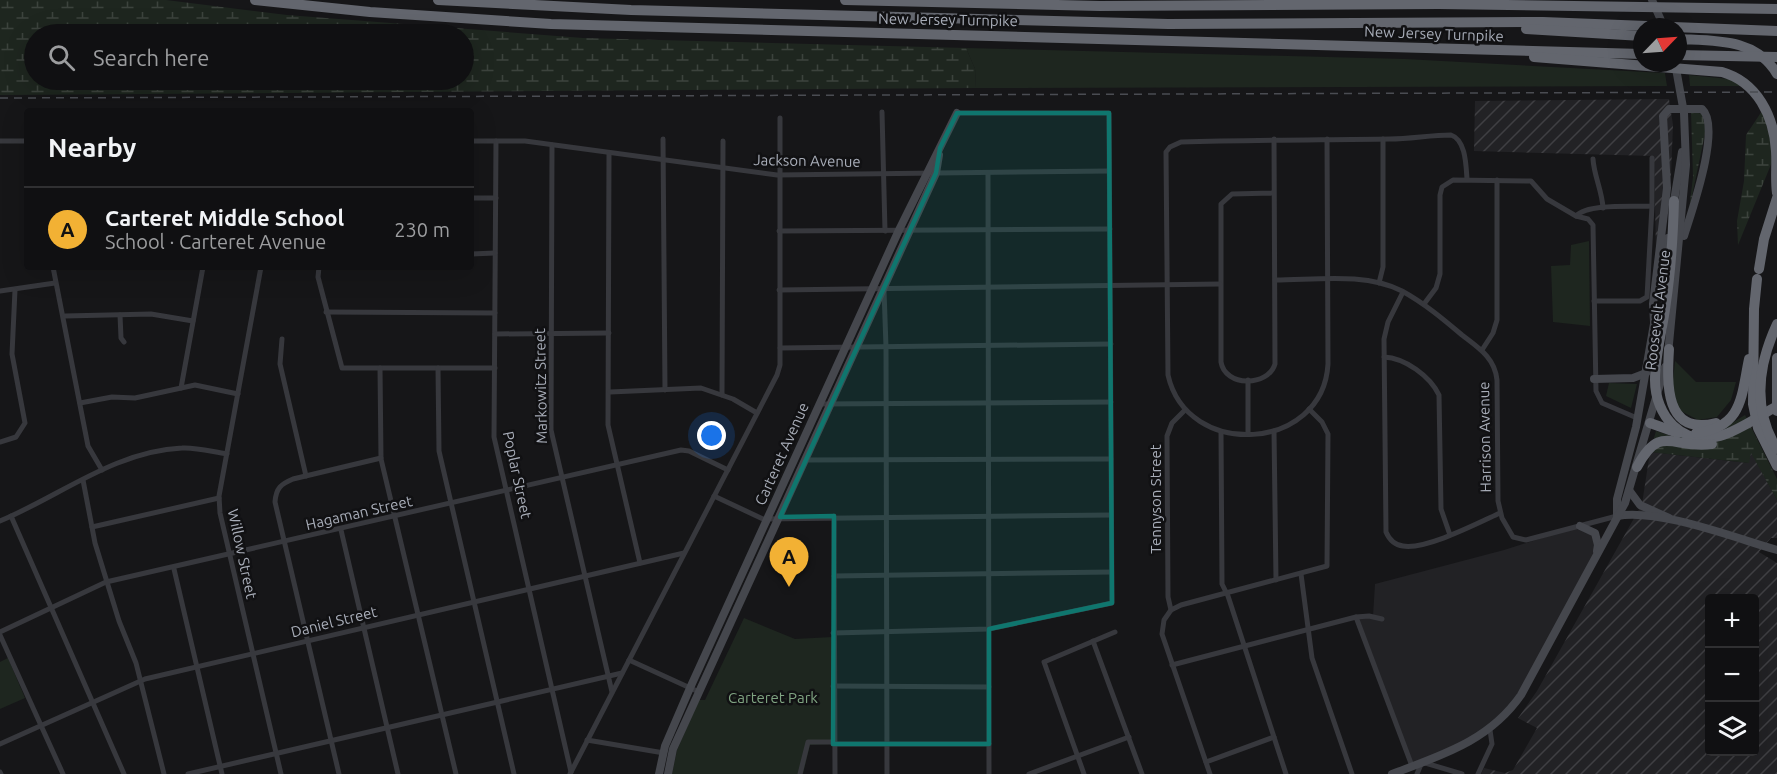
<!DOCTYPE html>
<meta charset="utf-8">
<style>
body{margin:0;font-family:Ubuntu,sans-serif;background:#19191b;color:#f1f3f6}
.controls{position:absolute;right:18px;bottom:18px;display:grid;overflow:hidden;border-radius:6px;box-shadow:0 6px 24px #0002}
.controls button{width:54px;height:54px;display:grid;place-items:center;padding:0;border:0;border-bottom:2px solid #303032;background:#101012;color:#f1f3f6;font:30px sans-serif}
.compass{position:absolute;left:1633px;top:18px;width:54px;height:54px;border-radius:50%;background:#101012;box-shadow:0 6px 24px #0002;rotate:65deg}
.you{position:absolute;left:712px;top:436px;width:21px;height:21px;margin:-15px;border:4px solid #fff;border-radius:50%;background:#1a73e8;box-shadow:0 0 0 9px #1a73e833}
.badge{display:grid;place-items:center;width:39px;height:39px;border-radius:50%;background:#f2b134;color:#111;font-size:20px;font-weight:700}
.pin{position:absolute;translate:-50% -50px;filter:drop-shadow(0 2px 3px #0008)}
.pin::after{content:'';position:absolute;top:32px;width:21px;height:18px;background:inherit;clip-path:polygon(0 0,100% 0,50% 100%)}
.list{margin:0;padding:0;list-style:none}
h2{display:flex;justify-content:space-between;align-items:center;height:78px;margin:0;padding:0 24px;font-size:26px}
h2 small{font-size:20px;font-weight:400;color:#9c9d9f}
.list li{display:grid;grid-template-columns:39px 1fr auto;gap:18px;align-items:center;box-sizing:border-box;height:84px;padding:0 24px;border-top:2px solid #303032}
.list b{display:block;font-size:22px;white-space:nowrap}
.list p{margin:0;font-size:20px;white-space:nowrap;color:#9c9d9f}
.list em{font-size:20px;font-style:normal;color:#9c9d9f}
.icon{flex:none;width:33px;height:33px;fill:none;stroke:currentColor;stroke-width:2;stroke-linecap:round;stroke-linejoin:round}
.map{position:relative;flex:none;width:1777px;height:774px;overflow:hidden}
.search{position:absolute;background:#101012;box-shadow:0 6px 24px #0002;left:24px;top:24px;width:450px;height:66px;display:flex;align-items:center;gap:15px;box-sizing:border-box;padding:0 21px;border-radius:33px;color:#9c9d9f;font-size:22px}
.panel{position:absolute;background:#101012;box-shadow:0 6px 24px #0002;left:24px;top:108px;width:450px;height:162px;border-radius:6px}
.map>svg:first-child{display:block}
.built{fill:#222225}
.industrial{fill:url(#industrial-furrows);fill-rule:evenodd}
.green{fill:#1e261f}
.wetland{fill:url(#wetland-marsh);fill-rule:evenodd}
.lines{fill:none;stroke-linecap:round;stroke-linejoin:round}
.street{stroke:#37383d;stroke-width:5}
.secondary{stroke:#45474d;stroke-width:8}
.highway{stroke:#63666e;stroke-width:10}
.rail{stroke:#4a4c52;stroke-width:1.5;stroke-dasharray:8 6;stroke-linecap:butt}
.marked{fill:#0f766e;fill-opacity:0.2;stroke:#0f766e;stroke-width:4.5;stroke-linejoin:round}
.labels{text-anchor:middle;stroke-width:5;stroke-linejoin:round;paint-order:stroke}
.street-label{font-size:15px;fill:#a8adb8;stroke:#111113}
.park-label{font-size:15px;fill:#7fa381;stroke:#111113}
</style>
<div class="map">
<svg width="1777" height="774" viewBox="0 0 1777 774">
<defs>
<pattern id="industrial-furrows" width="10" height="10" patternUnits="userSpaceOnUse" patternTransform="scale(1.5)"><rect width="10" height="10" fill="#222225"/><path d="M-1 1l2-2M0 10L10 0M9 11l2-2" fill="none" stroke="#3f3f43"/></pattern>
<pattern id="wetland-marsh" width="20" height="14" patternUnits="userSpaceOnUse" patternTransform="scale(1.5)"><rect width="20" height="14" fill="#1e261f"/><path d="M1 5h8M5 5V1M11 12h8M15 12V8" fill="none" stroke="#3c433d"/></pattern>
</defs>
<rect width="100%" height="100%" fill="#161618"/>
<polygon class="built" points="1580,526 1589,529 1598,545 1521,695 1490,730 1412,766 1356,617 1373,616 1375,584 1504,550"/>
<g class="industrial">
<polygon points="1669,99 1673,125 1671,175 1659,253 1656,252 1654,156 1474,151 1475,101"/>
<path d="M1650,452L1748,463L1751,452L1777,500V538H1771L1759,552L1777,563V774H1481L1484,768L1505,773L1513,770L1537,728L1518,718L1537,691L1642,504ZM1710,598H1754V752H1710Z"/>
</g>
<g class="green">
<polygon points="966,48 1405,59 1665,73 1667,86 976,88 975,69"/>
<polygon points="1689,75 1729,79 1743,86 1690,86"/>
<polygon points="1589,241 1590,326 1553,322 1551,266 1570,265 1571,245"/>
<polygon points="1675,361 1696,382 1736,382 1731,400 1717,417 1698,420 1679,410 1672,390"/>
<polygon points="1609,383 1637,384 1631,408 1606,396"/>
<polygon points="744,618 795,639 833,637 834,744 810,745 803,774 672,774 677,750 699,700 705,700"/>
<polygon points="8,658 25,698 0,709 0,662"/>
</g>
<g class="wetland">
<path d="M0,0H166L287,15L583,38L966,48L975,69L976,88L0,95ZM464,34V80H34V34Z"/>
<polygon points="1691,111 1702,114 1706,129 1689,210 1693,177"/>
<polygon points="1762,111 1771,138 1772,162 1738,245 1737,221 1744,181 1746,135"/>
<polygon points="1745,415 1777,479 1777,500 1751,453 1749,463 1650,452 1656,431 1671,436 1714,434"/>
</g>
<g class="lines">
<g class="street">
<polyline points="882,112 885,231"/>
<polyline points="663,139 665,390"/>
<path d="M1327,139L1328,364C1323,452 1187,460 1168,375L1166,152L1170,147L1181,142C1251,140 1321,140 1390,139C1411,139 1430,135 1451,135C1466,140 1466,166 1467,179"/>
<polyline points="0,141 27,141"/>
<polyline points="471,141 525,141 777,175 1109,171"/>
<polyline points="496,141 494,437 571,772"/>
<polyline points="552,145 551,430 612,692"/>
<polyline points="609,154 608,425 640,563"/>
<path d="M1593,159C1594,176 1602,190 1603,208"/>
<polyline points="988,173 989,774"/>
<path d="M1274,193L1232,194L1221,204V362C1225,387 1268,387 1275,364L1274,139"/>
<polyline points="471,198 496,198"/>
<path d="M1576,216C1588,203 1634,207 1652,206V158"/>
<polyline points="779,231 1110,229"/>
<polyline points="471,254 495,253"/>
<polyline points="53,267 88,446 102,470"/>
<polyline points="261,267 219,496 220,513 281,774"/>
<polyline points="319,267 318,277 342,368 495,368"/>
<path d="M1275,280C1315,280 1365,272 1402,291C1424,303 1443,319 1462,335C1479,348 1495,358 1497,380L1498,501L1502,518L1513,537L1526,540L1617,516"/>
<polyline points="1379,283 1383,267 1383,139"/>
<polyline points="779,290 1220,284"/>
<polyline points="884,290 886,347 887,774"/>
<polyline points="0,291 55,283"/>
<path d="M1403,292L1388,322L1384,339L1386,532C1389,539 1395,545 1403,546C1426,550 1478,523 1500,513"/>
<polyline points="1594,301 1640,301 1647,297 1652,206"/>
<polyline points="1424,304 1436,288 1440,274 1440,195 1442,187 1453,180 1531,181 1547,199 1576,216 1588,219 1593,225 1596,391 1602,403 1637,418"/>
<polyline points="326,312 495,313"/>
<polyline points="120,315 121,338 124,342"/>
<polyline points="65,316 151,314 193,321"/>
<polyline points="495,334 609,333"/>
<polyline points="282,339 280,364 306,476"/>
<polyline points="780,348 1111,344"/>
<polyline points="1482,350 1493,333 1497,320 1497,180"/>
<path d="M1384,357C1405,358 1430,376 1439,395L1441,509L1450,535"/>
<polyline points="380,368 381,459 456,774"/>
<polyline points="438,368 439,451 514,774"/>
<polyline points="1248,380 1248,433"/>
<polyline points="181,388 203,267"/>
<polyline points="610,392 701,388 733,399 757,413"/>
<polyline points="722,395 723,141"/>
<polyline points="80,403 112,397 135,398 195,385 238,394"/>
<polyline points="819,404 1111,402"/>
<polyline points="1185,410 1172,423 1167,436 1168,597 1171,610 1164,620 1162,634 1210,774"/>
<polyline points="1274,431 1276,580"/>
<polyline points="1221,432 1222,584 1228,596 1286,774"/>
<polyline points="0,442 16,437 25,423 12,354 15,290"/>
<polyline points="805,460 1111,459"/>
<polyline points="83,480 95,543 119,621 136,663 164,774"/>
<polyline points="714,496 763,519 1111,515"/>
<polyline points="11,516 124,774"/>
<polyline points="834,516 835,774"/>
<path d="M0,521C60,496 115,451 182,448C196,447 213,452 227,454"/>
<polyline points="92,527 219,498"/>
<polyline points="341,530 398,774"/>
<polyline points="174,569 222,774"/>
<polyline points="1301,574 1312,658 1352,774"/>
<polyline points="834,576 1111,572"/>
<polyline points="1171,610 1181,605 1327,566 1328,434 1322,422 1309,409"/>
<polyline points="1356,617 1412,766"/>
<polyline points="0,632 106,582 681,450 689,451 728,470"/>
<polyline points="833,633 989,629 1112,603 1109,113 957,113"/>
<polyline points="0,635 63,774"/>
<polyline points="1093,641 1142,774"/>
<polyline points="629,660 699,692"/>
<polyline points="1172,665 1356,617 1369,616 1382,619"/>
<polyline points="833,686 989,687"/>
<polyline points="587,740 664,753"/>
<polyline points="0,744 145,679 684,553"/>
<polyline points="833,744 989,744"/>
<polyline points="1206,762 1274,737"/>
<polyline points="0,772 1,774"/>
<polyline points="188,774 622,673"/>
<path d="M339,774L275,502C276,488 281,484 293,479L381,458"/>
<polyline points="570,774 777,375 780,365 780,118"/>
<polyline points="800,774 808,742 833,742"/>
<polyline points="1029,774 1129,737"/>
<polyline points="1084,774 1044,662 1115,632"/>
<polyline points="1417,774 1422,762 1462,774"/>
<polyline points="1478,774 1492,744 1490,730"/>
</g>
<g class="secondary">
<polyline points="1652,0 1664,27"/>
<polyline points="1673,207 1682,152"/>
<polyline points="1662,278 1668,238"/>
<path d="M1654,322L1653,304L1667,188L1663,116L1669,109H1702C1722,127 1691,213 1684,236"/>
<polyline points="1668,354 1686,165 1684,113 1675,63"/>
<polyline points="1594,379 1633,378 1646,373"/>
<polyline points="1629,490 1640,505 1669,518"/>
<polyline points="1617,514 1617,499 1636,427 1655,318"/>
<path d="M1617,516C1658,508 1735,538 1777,550"/>
<polyline points="1580,526 1595,533 1598,545 1597,551"/>
<polyline points="659,774 665,746 690,688 899,230 957,113"/>
<polyline points="668,774 673,749 936,173 939,155"/>
<path d="M1392,774C1442,755 1489,741 1521,695L1625,503L1665,367"/>
</g>
<g class="highway">
<polyline points="255,0 370,12 551,24 1642,54"/>
<polyline points="438,0 631,10 1168,24 1543,22 1777,31"/>
<polyline points="845,0 1100,6 1439,4 1777,9"/>
<polyline points="1526,29 1642,36"/>
<path d="M1678,39C1715,41 1756,38 1777,74"/>
<polyline points="1678,55 1777,57"/>
<path d="M1534,57L1722,72C1757,82 1774,116 1776,151C1777,165 1775,179 1777,193"/>
<path d="M1674,201C1673,235 1671,269 1666,302C1663,328 1655,354 1655,380C1655,416 1682,447 1720,436C1740,430 1759,416 1777,406"/>
<polyline points="1759,269 1764,239 1777,198"/>
<polyline points="1757,279 1754,309 1753,404 1758,428 1777,466"/>
<path d="M1777,324C1758,365 1752,409 1777,449"/>
<path d="M1669,349C1667,383 1664,436 1716,423"/>
<polyline points="1777,411 1777,358"/>
<polyline points="1650,423 1678,433"/>
<path d="M1696,433C1743,427 1741,397 1749,359"/>
<path d="M1637,467C1661,422 1673,450 1712,444"/>
</g>
<polyline class="rail" points="0,98 1777,92"/>
</g>
<path class="marked" d="M957,113H1109L1112,603L989,629V744H833L834,516L780,517L936,173L940,148Z"/>
<g class="labels">
<g class="street-label">
<text transform="translate(948 20) rotate(1)" y="5">New Jersey Turnpike</text>
<text transform="translate(1434 34) rotate(2)" y="5">New Jersey Turnpike</text>
<text transform="translate(807 161) rotate(1)" y="5">Jackson Avenue</text>
<text transform="translate(1658 310) rotate(-83)" y="5">Roosevelt Avenue</text>
<text transform="translate(541 386) rotate(-91)" y="5">Markowitz Street</text>
<text transform="translate(1485 437) rotate(-91)" y="5">Harrison Avenue</text>
<text transform="translate(782 454) rotate(-66)" y="5">Carteret Avenue</text>
<text transform="translate(517 475) rotate(78)" y="5">Poplar Street</text>
<text transform="translate(1156 499) rotate(-90)" y="5">Tennyson Street</text>
<text transform="translate(359 513) rotate(-13)" y="5">Hagaman Street</text>
<text transform="translate(242 554) rotate(78)" y="5">Willow Street</text>
<text transform="translate(334 622) rotate(-14)" y="5">Daniel Street</text>
</g>
<g class="park-label">
<text x="773" y="703">Carteret Park</text>
</g>
</g>
</svg>
<div class="controls">
<button>+</button>
<button>−</button>
<button><svg class="icon" aria-label="layers" viewBox="0 0 24 24"><path d="M12 4l9 5-9 5-9-5zM3 14l9 5 9-5"/></svg></button>
</div>
<svg class="compass" viewBox="-18 -18 36 36"><path d="M0-13l5 13h-10z" fill="#e53935"/><path d="M0 13l5-13h-10z" fill="#9c9d9f"/></svg>
<div class="you"></div>
<div class="pin badge" style="left:789px;top:587px">A</div>
<div class="search"><svg class="icon" aria-label="search" viewBox="0 0 24 24"><circle cx="10" cy="10" r="6"/><path d="M15 15l6 6"/></svg>Search here</div>
<section class="panel">
<h2>Nearby<small></small></h2>
<ul class="list">
<li><span class="badge">A</span><div><b>Carteret Middle School</b><p>School · Carteret Avenue</p></div><em>230 m</em></li>
</ul>
</section>
</div>
